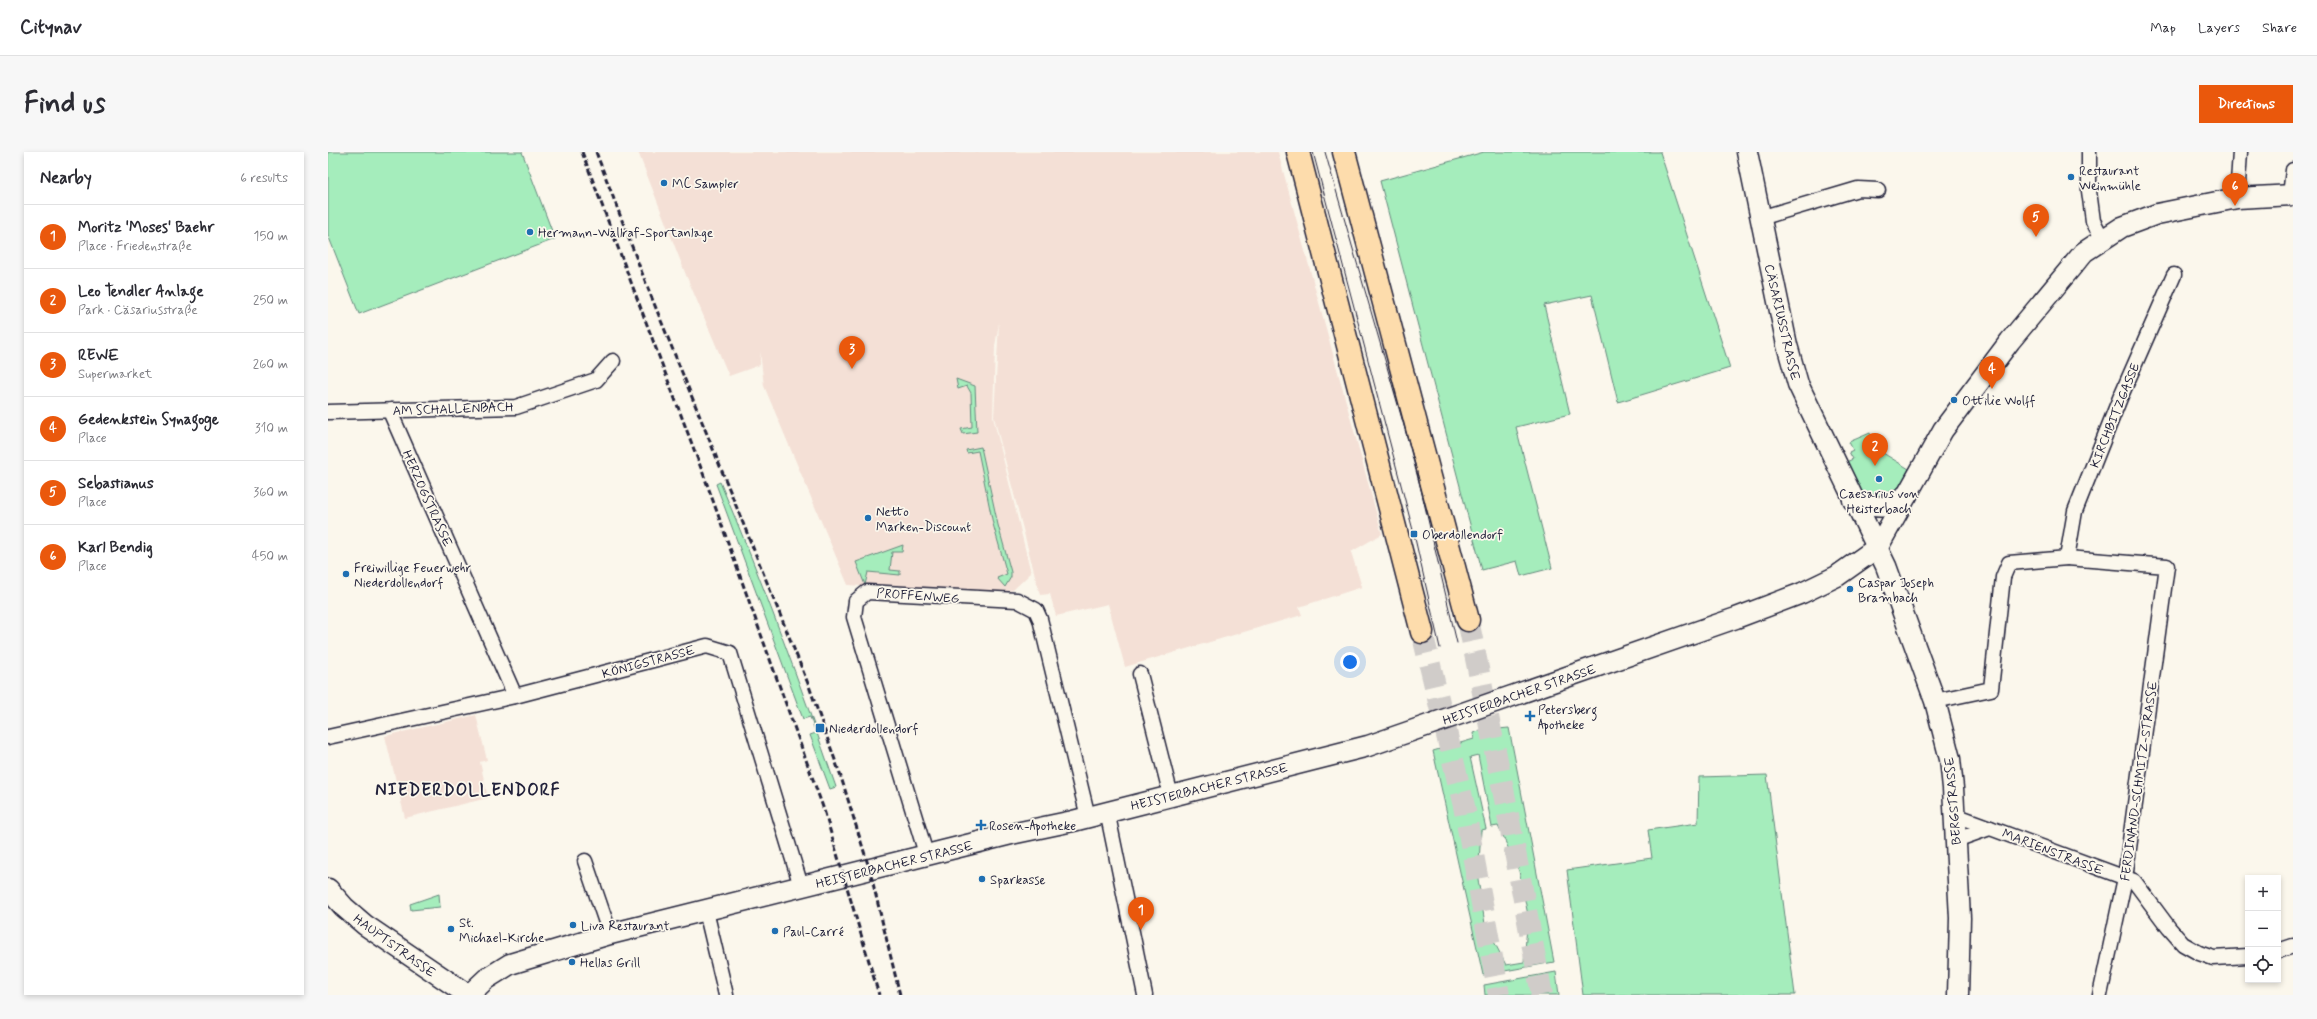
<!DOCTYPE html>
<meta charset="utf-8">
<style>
body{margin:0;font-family:Mynerve,sans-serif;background:#f7f7f7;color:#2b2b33}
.controls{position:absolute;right:12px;bottom:12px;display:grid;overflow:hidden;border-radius:0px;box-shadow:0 2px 6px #0003}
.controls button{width:36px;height:36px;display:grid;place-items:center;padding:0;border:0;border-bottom:1px solid #e1e1e2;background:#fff;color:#2b2b33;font:20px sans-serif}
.you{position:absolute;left:1022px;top:510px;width:14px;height:14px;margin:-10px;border:3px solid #fff;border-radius:50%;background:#1a73e8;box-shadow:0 0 0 6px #1a73e833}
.badge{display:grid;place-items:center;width:26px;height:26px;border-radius:50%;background:#ea580c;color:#fff;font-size:13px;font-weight:700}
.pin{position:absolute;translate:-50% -33px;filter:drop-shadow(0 1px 2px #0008)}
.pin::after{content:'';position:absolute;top:21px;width:14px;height:12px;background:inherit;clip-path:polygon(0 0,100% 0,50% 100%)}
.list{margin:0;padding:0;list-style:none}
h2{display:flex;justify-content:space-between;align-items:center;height:52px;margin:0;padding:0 16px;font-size:17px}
h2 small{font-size:13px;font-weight:400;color:#7c7c81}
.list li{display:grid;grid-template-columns:26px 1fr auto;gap:12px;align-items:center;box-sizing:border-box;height:64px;padding:0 16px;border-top:1px solid #e1e1e2}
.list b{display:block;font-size:15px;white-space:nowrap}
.list p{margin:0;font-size:13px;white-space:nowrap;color:#7c7c81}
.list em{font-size:13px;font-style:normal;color:#7c7c81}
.icon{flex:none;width:22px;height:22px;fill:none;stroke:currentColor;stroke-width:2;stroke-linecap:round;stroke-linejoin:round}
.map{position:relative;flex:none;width:1965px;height:843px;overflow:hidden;border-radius:0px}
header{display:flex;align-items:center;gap:24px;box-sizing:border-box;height:56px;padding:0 20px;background:#fff;border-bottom:1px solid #e1e1e2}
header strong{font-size:19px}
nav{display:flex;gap:22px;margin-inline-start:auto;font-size:14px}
.intro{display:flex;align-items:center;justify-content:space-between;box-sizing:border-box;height:96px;padding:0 24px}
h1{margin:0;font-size:28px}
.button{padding:10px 18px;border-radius:0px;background:#ea580c;color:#fff;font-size:14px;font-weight:700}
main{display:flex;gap:24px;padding:0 24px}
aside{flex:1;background:#fff;border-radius:0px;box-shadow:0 2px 6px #0003}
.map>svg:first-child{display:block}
.built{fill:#f4e0d6}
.green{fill:#a5edbc;stroke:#64887c;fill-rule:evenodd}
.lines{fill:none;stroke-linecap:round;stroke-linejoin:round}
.highway-tunnel{stroke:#d0ccc9;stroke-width:22;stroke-dasharray:22 11;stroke-linecap:butt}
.street-casing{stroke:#22223b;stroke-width:17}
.secondary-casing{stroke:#22223b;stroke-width:23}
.highway-casing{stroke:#22223b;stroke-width:25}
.street{stroke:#fbf7ec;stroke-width:14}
.secondary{stroke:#fbf7ec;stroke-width:20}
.highway{stroke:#fddcac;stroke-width:22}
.tram{stroke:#22223b;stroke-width:1}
.rail{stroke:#22223b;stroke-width:3;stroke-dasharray:6 3;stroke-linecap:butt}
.poi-dot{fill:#1f6fb2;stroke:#fbf7ec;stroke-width:1.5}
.labels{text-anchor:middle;stroke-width:3.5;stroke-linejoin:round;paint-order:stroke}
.poi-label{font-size:13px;fill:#22223b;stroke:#fbf7ec;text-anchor:start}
.street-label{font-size:13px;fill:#22223b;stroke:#fbf7ec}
.district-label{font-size:17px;font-weight:bold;letter-spacing:1px;fill:#22223b;stroke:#fbf7ec}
</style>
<header>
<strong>Citynav</strong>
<nav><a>Map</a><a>Layers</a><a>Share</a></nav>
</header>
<div class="intro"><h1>Find us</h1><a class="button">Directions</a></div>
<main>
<aside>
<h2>Nearby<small>6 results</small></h2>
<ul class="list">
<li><span class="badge">1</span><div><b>Moritz 'Moses' Baehr</b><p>Place · Friedenstraße</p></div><em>150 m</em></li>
<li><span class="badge">2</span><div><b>Leo Tendler Anlage</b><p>Park · Cäsariusstraße</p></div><em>250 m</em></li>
<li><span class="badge">3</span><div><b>REWE</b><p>Supermarket</p></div><em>260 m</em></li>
<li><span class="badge">4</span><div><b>Gedenkstein Synagoge</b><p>Place</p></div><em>310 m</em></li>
<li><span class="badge">5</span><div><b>Sebastianus</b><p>Place</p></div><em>360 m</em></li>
<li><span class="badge">6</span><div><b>Karl Bendig</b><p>Place</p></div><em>450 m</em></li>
</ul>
</aside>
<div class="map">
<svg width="1965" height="843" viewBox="0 0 1965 843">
<rect width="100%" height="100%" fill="#fbf7ec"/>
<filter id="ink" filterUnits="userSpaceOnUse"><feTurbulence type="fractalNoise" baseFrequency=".025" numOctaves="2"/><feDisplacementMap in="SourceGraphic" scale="8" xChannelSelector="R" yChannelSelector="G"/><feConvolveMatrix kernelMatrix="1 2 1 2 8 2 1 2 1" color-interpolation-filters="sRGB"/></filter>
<g filter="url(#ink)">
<g class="built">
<polygon points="310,0 950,0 1054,382 1023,400 1034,435 971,455 974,463 797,515 780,452 728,464 722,442 712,443 666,265 671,171 667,194 665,265 703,421 685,438 660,443 520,433 436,234 432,200 432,213 401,224 358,123"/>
<polygon points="148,563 159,608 152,610 160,646 77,666 57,584"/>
</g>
<g class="green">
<polygon points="0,0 194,0 227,87 31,162 0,83"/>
<polygon points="1156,0 1332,0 1402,216 1290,250 1264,143 1216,153 1242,262 1188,275 1224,416 1193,424 1189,409 1154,418 1052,29"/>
<polygon points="628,227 647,234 649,280 635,282 633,277 644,275 643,241 639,234 630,237"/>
<path d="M1542,281L1550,298L1581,317C1577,324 1573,333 1568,339C1559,347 1539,349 1531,339C1526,331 1522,319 1518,310L1525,307L1521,300L1525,298L1521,290Z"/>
<polygon points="653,295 670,373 683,420 683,425 677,435 669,426 679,422 665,372 650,299 639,301 638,298"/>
<path d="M392,330C435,430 472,532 508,635L502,637L482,583L488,581L482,565L475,567L388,332Z"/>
<polygon points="575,393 574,400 564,400 562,418 572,419 572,423 540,420 537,433 528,410"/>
<path d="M1169,573L1170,577L1181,576L1226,810L1155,823L1105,599L1146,587L1145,581ZM1150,603L1164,675L1170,674L1191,719L1200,763L1196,810L1178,813L1157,772L1150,727L1153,678L1158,677L1142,605Z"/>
<polygon points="1439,623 1467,843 1255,843 1239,718 1324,706 1320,678 1370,671 1371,625"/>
<polygon points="111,742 112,755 83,758 82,752"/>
<polygon points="1228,820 1231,843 1157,843 1156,833"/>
</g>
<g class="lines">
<g class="highway-tunnel">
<polyline points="1140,468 1177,647 1214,843"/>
<polyline points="1094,480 1136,654 1171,843"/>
</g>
<defs>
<g id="street">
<polyline points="1761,0 1761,39 1765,69 1774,86"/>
<polyline points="1962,43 1965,18"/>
<polyline points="1909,46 1912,0"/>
<polyline points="1432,66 1530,37 1550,38"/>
<polyline points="64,258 64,264 187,544"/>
<polyline points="0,260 188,255 268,228 285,209"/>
<polyline points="1739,406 1839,414 1797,726 1772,843"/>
<polyline points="812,522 843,644"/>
<polyline points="1607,549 1663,537 1675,425 1681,411 1739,406 1747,359 1792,246 1846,123"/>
<polyline points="0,585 187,544 379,494 402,501 473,734"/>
<polyline points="779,659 817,843"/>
<polyline points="1627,663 1806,729 1841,776 1855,792 1871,801 1885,806 1920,804"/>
<polyline points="1628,688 1662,676"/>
<polyline points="599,705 526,465 528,449 539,440 689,448 708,458 712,467 760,665"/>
<polyline points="257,709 282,782"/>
<polyline points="378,759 398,843"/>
<polyline points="1950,799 1965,794"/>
</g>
<g id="secondary">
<polyline points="1419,0 1459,193 1470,232 1558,414 1607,549 1622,607 1625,636 1632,766 1630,843"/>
<path d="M1525,348C1550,358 1557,357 1579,343"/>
<polyline points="0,737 16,755 37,773 140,843"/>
<polyline points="141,843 158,827 182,812 282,782 683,682 745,669 1040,594 1408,466 1474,441 1509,424 1550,395 1615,278 1682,189 1756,100 1794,75 1829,62 1909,46 1965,43"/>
</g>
<g id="highway">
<polyline points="970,0 1094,480"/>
<polyline points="1016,0 1140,468"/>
</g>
</defs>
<use href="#street" class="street-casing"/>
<use href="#secondary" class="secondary-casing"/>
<use href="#highway" class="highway-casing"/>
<use href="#street" class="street"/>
<use href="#secondary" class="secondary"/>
<use href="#highway" class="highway"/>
<g class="tram">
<polyline points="985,0 1086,382 1112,496"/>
<polyline points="997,0 1087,312 1129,491"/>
</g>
<g class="rail">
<polyline points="254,0 379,332 496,658 551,843"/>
<polyline points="268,0 319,134 481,534 513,625 542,719 572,843"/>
</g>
</g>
</g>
<g class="poi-dot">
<circle cx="1743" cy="25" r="4"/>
<circle cx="336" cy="31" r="4"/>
<circle cx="202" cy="80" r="4"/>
<circle cx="1626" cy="248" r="4"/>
<circle cx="1551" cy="327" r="4"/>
<circle cx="540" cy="366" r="4"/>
<rect x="1082" y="378" width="8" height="8" rx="2"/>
<circle cx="18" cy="422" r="4"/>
<circle cx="1522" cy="437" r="4"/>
<path d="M1200 558h4v4h4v4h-4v4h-4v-4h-4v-4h4z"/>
<rect x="487" y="571" width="10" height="10" rx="2"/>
<path d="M651 667h4v4h4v4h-4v4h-4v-4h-4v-4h4z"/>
<circle cx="654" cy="727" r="4"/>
<circle cx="245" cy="773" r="4"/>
<circle cx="123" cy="777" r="4"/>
<circle cx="447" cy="779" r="4"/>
<circle cx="244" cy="810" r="4"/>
</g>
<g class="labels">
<g class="poi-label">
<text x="1751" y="23">Restaurant<tspan x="1751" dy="15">Weinmühle</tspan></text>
<text x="344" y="36">MC Sampler</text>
<text x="210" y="85">Hermann-Wallraf-Sportanlage</text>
<text x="1634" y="253">Ottilie Wolff</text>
<text x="1551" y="346" text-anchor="middle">Caesarius von<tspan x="1551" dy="15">Heisterbach</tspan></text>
<text x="548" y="364">Netto<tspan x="548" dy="15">Marken-Discount</tspan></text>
<text x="1094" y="387">Oberdollendorf</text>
<text x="26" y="420">Freiwillige Feuerwehr<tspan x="26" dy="15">Niederdollendorf</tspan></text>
<text x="1530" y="435">Caspar Joseph<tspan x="1530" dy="15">Brambach</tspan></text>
<text x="1210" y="562">Petersberg<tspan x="1210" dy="15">Apotheke</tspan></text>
<text x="501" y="581">Niederdollendorf</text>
<text x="661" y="678">Rosen-Apotheke</text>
<text x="662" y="732">Sparkasse</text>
<text x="131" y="775">St.<tspan x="131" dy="15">Michael-Kirche</tspan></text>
<text x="253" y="778">Liva Restaurant</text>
<text x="455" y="784">Paul-Carré</text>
<text x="252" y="815">Hellas Grill</text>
</g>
<g class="street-label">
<text transform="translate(1455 170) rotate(77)" y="5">CÄSARIUSSTRASSE</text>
<text transform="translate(125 256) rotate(-2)" y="5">AM SCHALLENBACH</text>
<text transform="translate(1786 263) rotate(-68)" y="5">KIRCHBITZGASSE</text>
<text transform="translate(100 346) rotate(66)" y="5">HERZOGSTRASSE</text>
<text transform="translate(590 443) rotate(4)" y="5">PROFFENWEG</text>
<text transform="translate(320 509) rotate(-15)" y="5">KÖNIGSTRASSE</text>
<text transform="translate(1191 542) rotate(-19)" y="5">HEISTERBACHER STRASSE</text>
<text transform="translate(1810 629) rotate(-82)" y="5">FERDINAND-SCHMITZ-STRASSE</text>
<text transform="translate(881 634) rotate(-14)" y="5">HEISTERBACHER STRASSE</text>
<text transform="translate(1624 649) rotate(-95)" y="5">BERGSTRASSE</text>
<text transform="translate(1725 699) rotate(21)" y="5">MARIENSTRASSE</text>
<text transform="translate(566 712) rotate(-14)" y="5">HEISTERBACHER STRASSE</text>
<text transform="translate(67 793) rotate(36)" y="5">HAUPTSTRASSE</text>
</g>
<g class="district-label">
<text x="140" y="643">NIEDERDOLLENDORF</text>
</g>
</g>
</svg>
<div class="controls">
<button>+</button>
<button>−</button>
<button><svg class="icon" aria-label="locate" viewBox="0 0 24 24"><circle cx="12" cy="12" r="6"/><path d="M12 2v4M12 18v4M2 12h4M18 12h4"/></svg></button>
</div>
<div class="you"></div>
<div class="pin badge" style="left:813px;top:778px">1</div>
<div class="pin badge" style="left:1547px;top:314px">2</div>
<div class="pin badge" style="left:524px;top:217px">3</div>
<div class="pin badge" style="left:1664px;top:237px">4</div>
<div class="pin badge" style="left:1708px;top:85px">5</div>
<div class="pin badge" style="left:1907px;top:54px">6</div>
</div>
</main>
